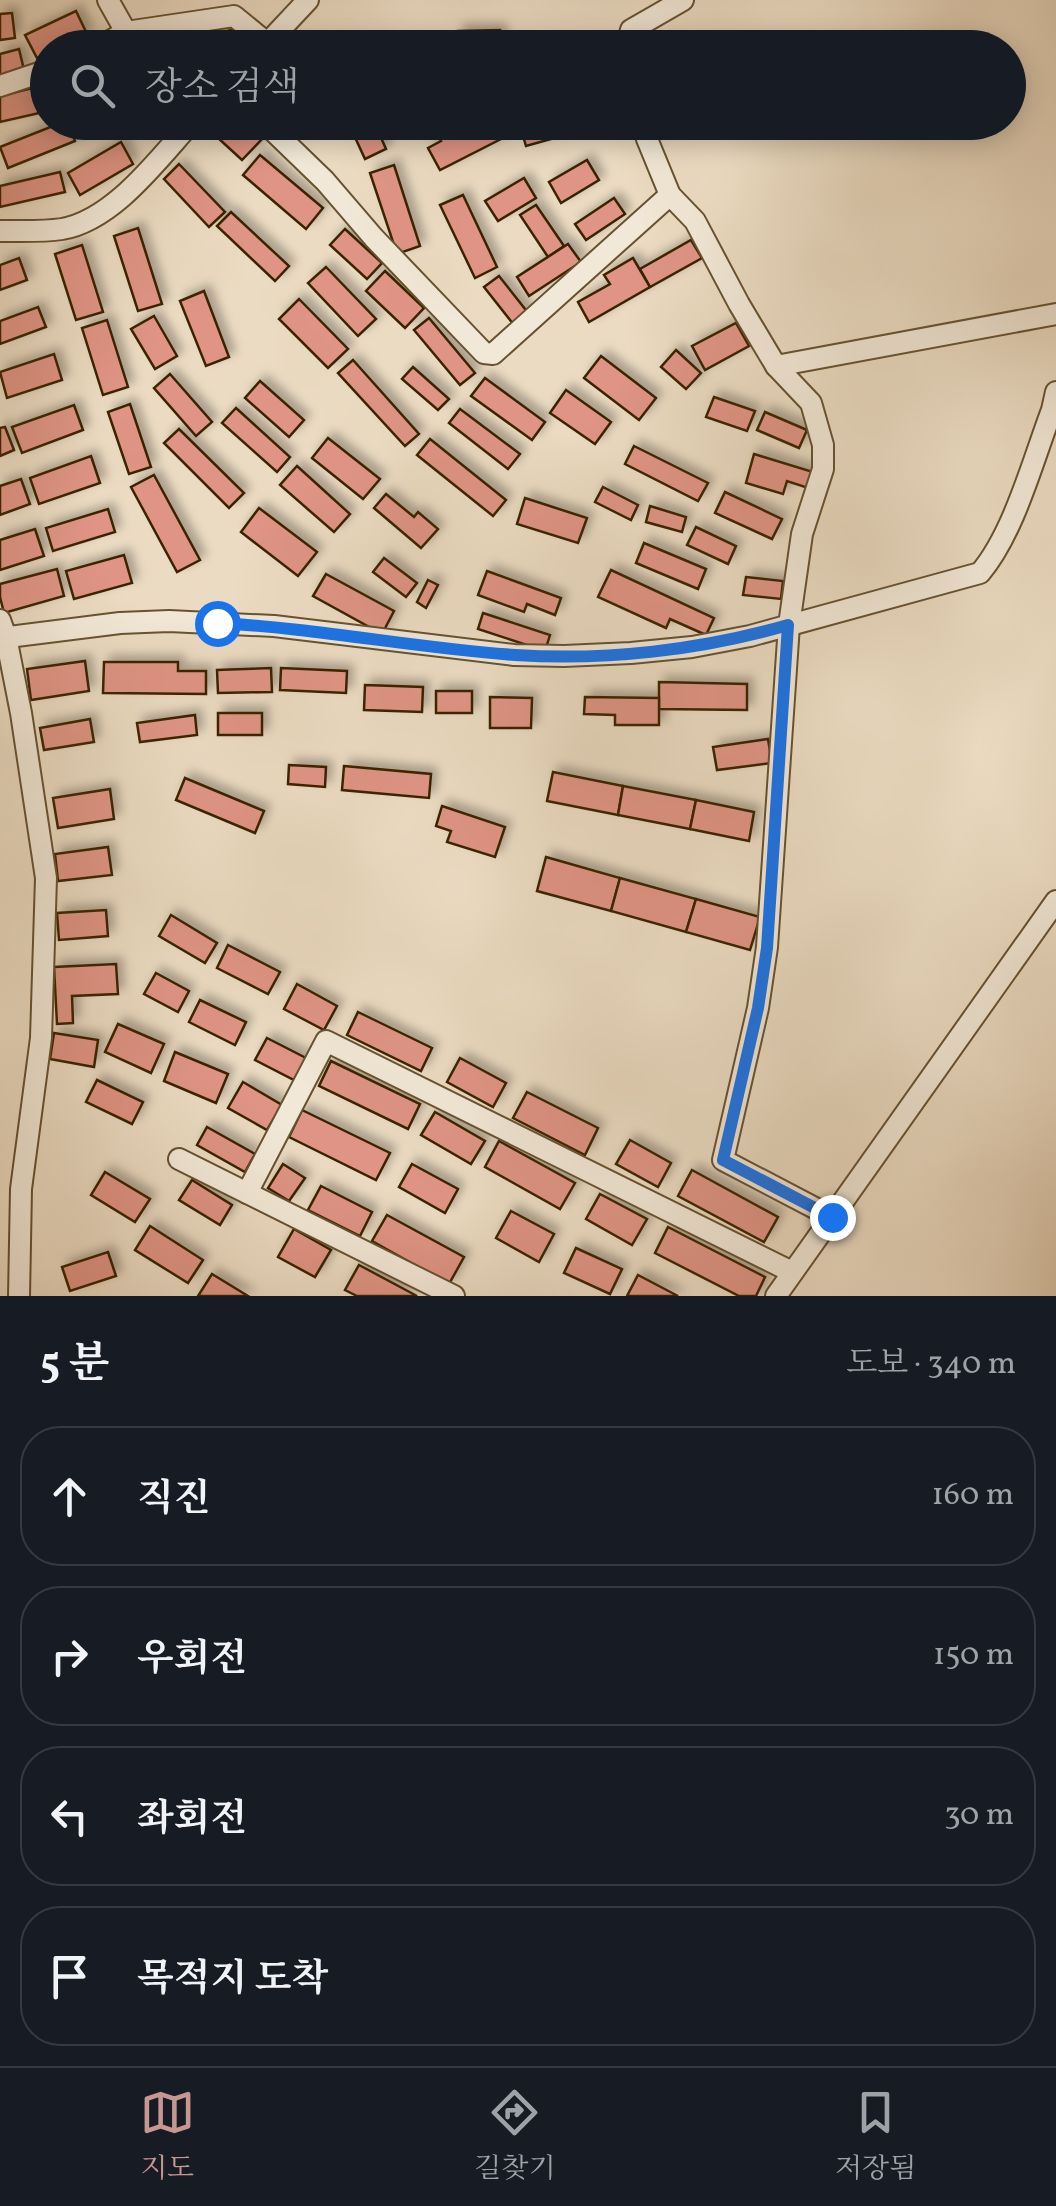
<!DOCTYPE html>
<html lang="ko">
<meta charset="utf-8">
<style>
body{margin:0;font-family:Vollkorn,"Noto Serif KR",serif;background:#20242c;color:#f1f3f6}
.stop{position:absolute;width:30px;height:30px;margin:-22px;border:8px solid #1a73e8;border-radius:50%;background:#fff}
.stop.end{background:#1a73e8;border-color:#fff;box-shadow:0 2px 10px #0008}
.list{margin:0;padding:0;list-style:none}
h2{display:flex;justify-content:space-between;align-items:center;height:130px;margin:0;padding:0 40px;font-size:42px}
h2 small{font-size:32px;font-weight:400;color:#9ea1a6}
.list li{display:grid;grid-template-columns:65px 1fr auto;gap:30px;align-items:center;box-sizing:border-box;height:140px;margin:0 20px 20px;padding:0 20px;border:2px solid #363941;border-radius:40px}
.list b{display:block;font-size:38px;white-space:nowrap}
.list em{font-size:32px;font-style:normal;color:#9ea1a6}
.icon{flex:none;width:55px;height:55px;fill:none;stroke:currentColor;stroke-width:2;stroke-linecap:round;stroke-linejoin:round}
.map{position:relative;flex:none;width:1056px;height:1296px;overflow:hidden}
.search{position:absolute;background:#171b24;box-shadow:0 5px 25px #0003;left:30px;right:30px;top:30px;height:110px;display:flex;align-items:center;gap:25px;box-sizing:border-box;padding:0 35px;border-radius:55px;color:#9ea1a6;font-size:38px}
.sheet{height:770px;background:#171b24}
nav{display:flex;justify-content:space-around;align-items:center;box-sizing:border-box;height:140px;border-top:2px solid #363941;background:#171b24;font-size:28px;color:#9ea1a6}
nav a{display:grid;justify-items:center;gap:5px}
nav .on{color:#c59692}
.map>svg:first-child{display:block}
.building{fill:#df9485;stroke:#3b2400;stroke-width:2.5;filter:url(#shadow)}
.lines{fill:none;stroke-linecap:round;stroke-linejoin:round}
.minor-casing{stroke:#675230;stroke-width:24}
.minor{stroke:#f2e8d7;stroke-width:20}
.route{stroke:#1a73e8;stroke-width:12}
</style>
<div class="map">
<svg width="1056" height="1296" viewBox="0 0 1056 1296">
<defs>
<filter id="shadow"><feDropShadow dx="6" dy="-6" stdDeviation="5" flood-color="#0004"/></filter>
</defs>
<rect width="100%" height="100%" fill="#ebdbc2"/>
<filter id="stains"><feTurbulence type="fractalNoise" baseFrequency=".002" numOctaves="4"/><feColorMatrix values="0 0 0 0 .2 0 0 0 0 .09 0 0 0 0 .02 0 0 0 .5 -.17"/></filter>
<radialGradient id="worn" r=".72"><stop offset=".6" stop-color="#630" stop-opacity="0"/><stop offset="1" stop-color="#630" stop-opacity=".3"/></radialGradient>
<g class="building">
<polygon points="76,11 87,34 59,48 48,48 48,53 37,58 25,35"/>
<polygon points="12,13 15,38 0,40 0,14"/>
<polygon points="231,30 235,48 163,48"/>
<polygon points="500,30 501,48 459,48 458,31"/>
<polygon points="19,49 24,70 0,77 0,54"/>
<polygon points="45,85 48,111 0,122 0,96"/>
<polygon points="63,122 68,122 75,141 8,168 0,147"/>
<polygon points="208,122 247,122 263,138 242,160 205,126"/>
<polygon points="348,122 374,122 386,149 365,159"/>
<polygon points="457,122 463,122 467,131 483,122 493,122 501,139 440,170 428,148 441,141 437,133"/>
<polygon points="530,122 612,122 526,146 520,125"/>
<polygon points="121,142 133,164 80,195 68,173"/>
<polygon points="260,155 323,208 306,229 243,175"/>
<polygon points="587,160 599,180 561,203 549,182"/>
<polygon points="179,164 225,212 209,227 164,179"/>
<polygon points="394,165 420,246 397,254 370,173"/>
<polygon points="60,172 65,192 0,207 0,186"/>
<polygon points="524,178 536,198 498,221 485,201"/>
<polygon points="463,195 497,267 475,278 440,205"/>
<polygon points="614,198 625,214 586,240 575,224"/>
<polygon points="536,205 564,246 548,257 520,215"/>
<polygon points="231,212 289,266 275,281 217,226"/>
<polygon points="138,228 162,304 138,311 114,236"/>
<polygon points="345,229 382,263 367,279 330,245"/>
<polygon points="691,240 702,258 650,287 640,269"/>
<polygon points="568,244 581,262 529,296 517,277"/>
<polygon points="82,245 103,312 76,320 55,254"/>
<polygon points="19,258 27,280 0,290 0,265"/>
<polygon points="633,258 650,287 589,322 578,302 610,284 604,275"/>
<polygon points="326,267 376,319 358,336 308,283"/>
<polygon points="385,271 424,308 405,328 366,291"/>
<polygon points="499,276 529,314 514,325 484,287"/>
<polygon points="204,291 229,357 206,366 180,301"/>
<polygon points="299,299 348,349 328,368 279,319"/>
<polygon points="38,307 46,327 0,344 0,321"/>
<polygon points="154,316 177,356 155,369 131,329"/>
<polygon points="429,318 475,373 460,385 414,330"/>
<polygon points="107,320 128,387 103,395 82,328"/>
<polygon points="736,323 749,346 705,370 692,346"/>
<polygon points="676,350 701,373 686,389 661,367"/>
<polygon points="54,354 62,380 7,398 0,372"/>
<polygon points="601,356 656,398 639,420 584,378"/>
<polygon points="353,360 419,434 405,446 338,373"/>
<polygon points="413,367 449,399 438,410 402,379"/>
<polygon points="170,374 212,422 196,436 154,388"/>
<polygon points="485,378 545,422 532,440 471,396"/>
<polygon points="260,381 304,420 289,437 245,398"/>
<polygon points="566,390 611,422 595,444 550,413"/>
<polygon points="714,397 755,411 747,431 706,417"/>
<polygon points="130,404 151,467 129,474 108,412"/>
<polygon points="74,405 83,430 22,453 12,427"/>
<polygon points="236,408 290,457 277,472 222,423"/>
<polygon points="460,409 520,454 508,469 449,423"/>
<polygon points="765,412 807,430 799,448 757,430"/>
<polygon points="5,427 14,450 0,456 0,428"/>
<polygon points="179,429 244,493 229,508 164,443"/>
<polygon points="328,438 380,479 363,499 312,458"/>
<polygon points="430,439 506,500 493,516 417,455"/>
<polygon points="634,446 708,483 698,501 625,464"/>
<polygon points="754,454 813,472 808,488 787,481 783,494 746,483"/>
<polygon points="91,456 100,483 39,504 30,478"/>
<polygon points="297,466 350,514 334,532 280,485"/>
<polygon points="154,475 200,560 177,572 131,487"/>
<polygon points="21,479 30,504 0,515 0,486"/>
<polygon points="603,487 638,505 631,520 595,502"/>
<polygon points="725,492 782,519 772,539 715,513"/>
<polygon points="386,494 414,517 418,512 438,529 421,548 374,508"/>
<polygon points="525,498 587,518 578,543 517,524"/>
<polygon points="650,506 686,517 682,532 646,522"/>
<polygon points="259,508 317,552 298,576 241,532"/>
<polygon points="108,509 115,532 53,551 46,528"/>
<polygon points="696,527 736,546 728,564 687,545"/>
<polygon points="35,529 44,556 0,570 0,540"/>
<polygon points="644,543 706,569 698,589 636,563"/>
<polygon points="124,555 132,583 74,599 66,571"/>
<polygon points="384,558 417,583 406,597 373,572"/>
<polygon points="57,569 64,596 4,613 0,597 0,584"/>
<polygon points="611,570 714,618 706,635 670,619 666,628 598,597"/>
<polygon points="487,571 561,598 555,615 527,604 524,612 478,595"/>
<polygon points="326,574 394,611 382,634 313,596"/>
<polygon points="746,577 783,581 781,599 743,595"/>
<polygon points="428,580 438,585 426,608 417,602"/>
<polygon points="483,613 550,635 545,651 478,629"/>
<polygon points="85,661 89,691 31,700 27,669"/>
<polygon points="104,662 178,662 178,671 206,671 206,694 103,693"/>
<polygon points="271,668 272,692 218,693 217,670"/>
<polygon points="281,668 347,671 346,693 280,690"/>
<polygon points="659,682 747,684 747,710 659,709"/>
<polygon points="365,685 423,687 422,712 364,710"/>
<rect x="436" y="691" width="36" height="22"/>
<polygon points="490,697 532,698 531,728 490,728"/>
<polygon points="585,697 659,698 659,725 615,725 615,715 584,714"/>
<rect x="218" y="713" width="44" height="22"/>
<polygon points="195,715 197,735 140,742 137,723"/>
<polygon points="90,719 94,742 44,750 40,728"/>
<polygon points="768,739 772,763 717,770 713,747"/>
<polygon points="289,765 326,767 325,787 288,784"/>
<polygon points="344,766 431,774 429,798 342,790"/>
<polygon points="553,772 623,786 618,815 547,801"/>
<polygon points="185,778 264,811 255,833 176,800"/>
<polygon points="623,786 696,800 690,829 618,815"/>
<polygon points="110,789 114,819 58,828 53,798"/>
<polygon points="696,800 754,812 749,841 690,829"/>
<polygon points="442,806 505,827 495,857 447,842 451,831 436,826"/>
<polygon points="108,847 112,875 58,881 55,854"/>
<polygon points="546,857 620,878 611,911 537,891"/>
<polygon points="620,878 696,899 686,932 611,911"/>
<polygon points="696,899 760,917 750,950 686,932"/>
<polygon points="106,910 108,936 59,940 57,913"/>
<polygon points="171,915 217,943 205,963 159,936"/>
<polygon points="228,945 280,972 268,994 217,968"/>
<polygon points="116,964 118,994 72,996 73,1023 57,1024 54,967"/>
<polygon points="156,973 189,991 178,1012 144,994"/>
<polygon points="297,984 337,1006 324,1030 284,1009"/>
<polygon points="200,1000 246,1022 235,1045 189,1022"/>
<polygon points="358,1012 432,1048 421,1071 347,1035"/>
<polygon points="118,1024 164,1044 151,1073 105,1052"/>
<polygon points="54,1033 98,1040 94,1067 50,1059"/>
<polygon points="267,1038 306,1058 294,1080 255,1060"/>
<polygon points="175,1052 228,1074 216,1103 164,1081"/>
<polygon points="460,1058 506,1083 493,1107 447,1082"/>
<polygon points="331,1061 420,1104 408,1129 319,1086"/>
<polygon points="97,1080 143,1102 132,1124 86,1102"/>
<polygon points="243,1082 282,1105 267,1130 228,1108"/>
<polygon points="527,1092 598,1128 585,1155 513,1118"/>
<polygon points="302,1110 390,1153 376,1180 289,1137"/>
<polygon points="435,1112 485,1141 471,1164 421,1135"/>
<polygon points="207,1127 255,1154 245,1172 197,1145"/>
<polygon points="630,1140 671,1163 658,1187 616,1164"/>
<polygon points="499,1141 575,1183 560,1209 485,1167"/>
<polygon points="283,1164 305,1178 289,1201 268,1188"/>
<polygon points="412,1164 458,1189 445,1213 399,1187"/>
<polygon points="692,1170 778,1217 764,1242 678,1196"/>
<polygon points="105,1172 150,1199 135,1222 91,1195"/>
<polygon points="192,1180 232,1205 220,1225 179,1200"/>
<polygon points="321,1186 372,1212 360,1236 308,1210"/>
<polygon points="600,1194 647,1219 632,1245 586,1219"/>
<polygon points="511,1211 554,1234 539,1262 496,1238"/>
<polygon points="387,1215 464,1257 449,1284 372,1241"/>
<polygon points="150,1226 203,1260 188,1283 135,1250"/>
<polygon points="668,1227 765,1277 756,1296 739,1296 655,1253"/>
<polygon points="294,1229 331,1250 315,1277 278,1257"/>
<polygon points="576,1248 622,1269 610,1294 564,1273"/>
<polygon points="108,1252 116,1276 70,1291 62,1267"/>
<polygon points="359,1265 417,1296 357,1296 345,1290"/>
<polygon points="212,1274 248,1296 198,1296"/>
<polygon points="638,1275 678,1296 627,1296"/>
</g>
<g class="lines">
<defs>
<g id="minor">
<polyline points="108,0 126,32"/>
<polyline points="97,48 126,32 234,16 267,43"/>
<polyline points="263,48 308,0"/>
<polyline points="626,48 631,30 683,0"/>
<polyline points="0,86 48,70"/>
<polyline points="264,122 325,181 374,238 484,353 493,354 670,195"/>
<polyline points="643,122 647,139 670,195 695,221 739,304 776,366 811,403 823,445 823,469 802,534 789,625 767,947 758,1008 723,1160 832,1217"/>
<path d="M0,231C20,231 42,232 62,229C114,220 158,159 192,122"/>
<polyline points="776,366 1056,314"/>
<polyline points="0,620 6,637 21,713 46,878 41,1038 21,1189 19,1296"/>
<path d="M0,638L120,623L169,621L274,626L514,655L564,656L631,653L692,647L750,636L980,573C1014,533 1033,460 1052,410L1056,392"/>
<polyline points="179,1159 454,1296"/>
<polyline points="247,1193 326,1041 792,1272"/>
<polyline points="776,1296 1056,901"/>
</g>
</defs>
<use href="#minor" class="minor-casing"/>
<use href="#minor" class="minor"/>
</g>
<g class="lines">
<path class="route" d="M217,623C317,628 415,648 515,655C606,661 701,650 788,625L767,948L758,1008L723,1160L832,1217"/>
</g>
<rect width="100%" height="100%" filter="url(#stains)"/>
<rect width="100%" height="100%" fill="url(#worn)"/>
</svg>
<div class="stop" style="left:217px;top:623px"></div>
<div class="stop end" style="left:832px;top:1217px"></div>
<div class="search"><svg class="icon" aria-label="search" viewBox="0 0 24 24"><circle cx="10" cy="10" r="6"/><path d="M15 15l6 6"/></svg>장소 검색</div>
</div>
<section class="sheet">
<h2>5 분<small>도보 · 340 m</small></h2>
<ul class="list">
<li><svg class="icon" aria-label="ahead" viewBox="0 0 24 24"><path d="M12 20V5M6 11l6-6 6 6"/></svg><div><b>직진</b></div><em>160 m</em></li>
<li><svg class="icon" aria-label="right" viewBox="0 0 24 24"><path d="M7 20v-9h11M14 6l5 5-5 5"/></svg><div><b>우회전</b></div><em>150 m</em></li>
<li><svg class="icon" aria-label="left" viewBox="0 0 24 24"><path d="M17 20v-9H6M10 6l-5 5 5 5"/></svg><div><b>좌회전</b></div><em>30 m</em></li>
<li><svg class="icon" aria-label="arrive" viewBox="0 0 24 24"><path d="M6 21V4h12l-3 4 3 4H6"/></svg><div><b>목적지 도착</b></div></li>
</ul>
</section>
<nav>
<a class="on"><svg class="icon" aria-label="map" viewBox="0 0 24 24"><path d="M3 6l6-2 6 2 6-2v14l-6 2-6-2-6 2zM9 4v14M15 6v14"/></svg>지도</a>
<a><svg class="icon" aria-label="directions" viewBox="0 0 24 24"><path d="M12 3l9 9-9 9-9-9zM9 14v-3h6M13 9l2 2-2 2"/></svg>길찾기</a>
<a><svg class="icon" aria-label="saved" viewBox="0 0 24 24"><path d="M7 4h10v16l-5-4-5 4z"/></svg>저장됨</a>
</nav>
